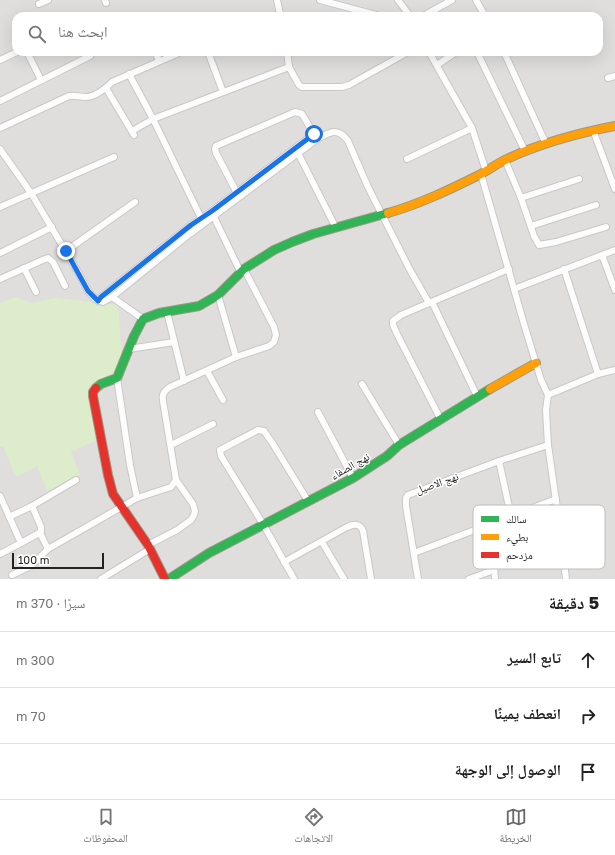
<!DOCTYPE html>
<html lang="ar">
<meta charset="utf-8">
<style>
body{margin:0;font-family:"Golos Text","Noto Naskh Arabic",sans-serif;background:#f6f6f6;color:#202124;direction:rtl}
.scale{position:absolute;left:12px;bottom:10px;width:92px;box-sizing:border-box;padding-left:4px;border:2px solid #222;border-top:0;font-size:11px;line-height:14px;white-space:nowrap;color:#222;-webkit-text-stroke:3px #fff;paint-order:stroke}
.stop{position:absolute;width:12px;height:12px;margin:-9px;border:3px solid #1a73e8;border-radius:50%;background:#fff}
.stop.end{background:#1a73e8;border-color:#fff;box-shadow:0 1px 4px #0008}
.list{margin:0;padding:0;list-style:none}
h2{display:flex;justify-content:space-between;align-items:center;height:52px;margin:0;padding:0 16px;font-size:17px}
h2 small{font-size:13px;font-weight:400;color:#757577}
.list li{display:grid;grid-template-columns:26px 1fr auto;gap:12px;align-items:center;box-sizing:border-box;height:56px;padding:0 16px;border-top:1px solid #e0e0e0}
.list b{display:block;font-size:15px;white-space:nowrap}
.list em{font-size:13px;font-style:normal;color:#757577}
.icon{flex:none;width:22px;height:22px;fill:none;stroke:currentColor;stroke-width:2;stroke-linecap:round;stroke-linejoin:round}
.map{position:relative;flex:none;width:615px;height:579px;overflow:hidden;direction:ltr}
.search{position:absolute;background:#fff;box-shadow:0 4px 16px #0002;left:12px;right:12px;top:12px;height:44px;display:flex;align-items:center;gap:10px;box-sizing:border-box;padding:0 14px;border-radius:12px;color:#757577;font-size:15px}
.sheet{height:220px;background:#fff}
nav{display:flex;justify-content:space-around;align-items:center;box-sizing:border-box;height:56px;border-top:1px solid #e0e0e0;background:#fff;font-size:11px;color:#757577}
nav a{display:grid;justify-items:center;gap:2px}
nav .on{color:#6a6968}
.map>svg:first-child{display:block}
.residential{fill:#dfdedc;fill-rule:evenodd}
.grass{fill:#ddeccb}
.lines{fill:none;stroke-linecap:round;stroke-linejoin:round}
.street-casing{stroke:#c9c8c7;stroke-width:8}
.fast-casing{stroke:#999a82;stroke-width:10}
.slow-casing{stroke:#999a82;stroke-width:10}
.jam-casing{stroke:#999a82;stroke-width:10}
.street{stroke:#fdfcfc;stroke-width:6}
.fast{stroke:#30b455;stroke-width:8}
.slow{stroke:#ff9f0a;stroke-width:8}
.jam{stroke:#e5322d;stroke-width:8}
.route{stroke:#1a73e8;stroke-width:5}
.labels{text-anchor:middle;stroke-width:3;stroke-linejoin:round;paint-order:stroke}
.street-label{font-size:11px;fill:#222;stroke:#fff}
.key{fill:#fff;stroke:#bdbdbd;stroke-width:1}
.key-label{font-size:11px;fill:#222}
</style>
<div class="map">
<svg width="615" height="579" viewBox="0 0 615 579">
<rect width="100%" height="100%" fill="#f0eeeb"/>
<path class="residential" d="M0,0H615V579H0ZM16,16H599V52H16Z"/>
<polygon class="grass" points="16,297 31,303 56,298 118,305 123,369 89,387 99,439 71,452 80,475 47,491 37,466 16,477 3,446 0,447 0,303"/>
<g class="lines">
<defs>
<g id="street">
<polyline points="105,0 106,3"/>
<polyline points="320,0 380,16"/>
<polyline points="398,0 410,16"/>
<polyline points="476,0 485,16"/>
<polyline points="39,4 48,0"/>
<polyline points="273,16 280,14 277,0"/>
<polyline points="423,16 452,0"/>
<polyline points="27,52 41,80"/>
<polyline points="155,52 159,60"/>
<polyline points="208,52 223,92"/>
<polyline points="429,52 472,128 486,171"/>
<polyline points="477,52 525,151"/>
<polyline points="504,52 546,144"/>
<polyline points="0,60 17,52"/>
<polyline points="437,65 456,52"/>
<polyline points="289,67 299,85 302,87 342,87 349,85 408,52"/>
<polyline points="129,74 153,119 202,220"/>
<polyline points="608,78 615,76"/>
<polyline points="106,88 134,135"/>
<polyline points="0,101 90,56"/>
<path d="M0,128L69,96C75,95 79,97 85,97C96,97 105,89 112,82L181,52"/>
<polyline points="593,130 615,189"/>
<polyline points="132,131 153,119 289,67 287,52"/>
<path d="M0,149L31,193L78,272L88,291L95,299L103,302L112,297L187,236L317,139C330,132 338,127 348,141L368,187L410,270L429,303"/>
<polyline points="297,151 336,228"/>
<polyline points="407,159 472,128"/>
<polyline points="505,160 521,198 534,236 539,245 556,242 606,227"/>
<polyline points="481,174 524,324 541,380 548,395 546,410 548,445 562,543 566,579"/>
<polyline points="238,195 216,153 215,149 216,146 295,112 302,114 315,136"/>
<polyline points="521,198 579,179"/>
<polyline points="0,207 114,157"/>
<polyline points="212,213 241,273"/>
<polyline points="531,226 596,205"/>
<polyline points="66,251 135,202"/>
<polyline points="0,253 52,227"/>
<polyline points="602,255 615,290"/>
<polyline points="24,268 36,292"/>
<polyline points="564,269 598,374"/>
<polyline points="0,279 45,259 48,258 53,262 65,286"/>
<polyline points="514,289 615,250"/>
<polyline points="218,295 236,357"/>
<polyline points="112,297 143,319"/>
<polyline points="98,301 101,297 191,225 212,211 314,134 324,136"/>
<polyline points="432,302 477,396"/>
<polyline points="167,312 184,381"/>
<polyline points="129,349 174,342"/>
<polyline points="207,371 223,400"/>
<polyline points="117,378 130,465 137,498"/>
<polyline points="362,384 399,445"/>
<polyline points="548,395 598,374 615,370"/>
<polyline points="318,412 353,478"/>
<polyline points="441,420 397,334 393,325 393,321 401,315 509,269"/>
<polyline points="171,445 213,424"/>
<polyline points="499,461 511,516"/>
<polyline points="0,496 21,543 0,554"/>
<polyline points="9,517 32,506 76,480"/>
<polyline points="491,523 495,579"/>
<polyline points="40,533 48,549 137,498 171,487 176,480"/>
<polyline points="322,542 344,579"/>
<polyline points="21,543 41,532 41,527 32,506"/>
<path d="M148,545L177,530L191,520L194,515L195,511L193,504L176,480L164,407C162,397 161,393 170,387L236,357L269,346L274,342L276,335L274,327L244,269"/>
<polyline points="414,553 556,499"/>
<path d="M284,562L347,527C354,524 360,523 363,531L371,579"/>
<polyline points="12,575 31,566 48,549"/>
<polyline points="101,579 150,549"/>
<polyline points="294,579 263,524 221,456 220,450 258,430 264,431 273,444 308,501"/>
<polyline points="418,579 406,506 406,498 408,495 499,461 548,445"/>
<polyline points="469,579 494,570"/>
</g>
<g id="fast">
<polyline points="96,388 101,384 117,378 134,336 143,319 159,313 199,306 218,295 244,269 274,250 292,242 313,234 388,213"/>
<polyline points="169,579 209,553 353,478 387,456 399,445 490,389"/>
</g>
<g id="slow">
<path d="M388,213C420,204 451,189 481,174C490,169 498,163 507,159C541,143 579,133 615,126"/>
<polyline points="490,389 536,363"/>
</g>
<polyline id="jam" points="96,388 93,392 93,396 108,475 113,494 148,545 165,579"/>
</defs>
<use href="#street" class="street-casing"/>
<use href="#fast" class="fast-casing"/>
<use href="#slow" class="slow-casing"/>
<use href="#jam" class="jam-casing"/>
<use href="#street" class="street"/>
<use href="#fast" class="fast"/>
<use href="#slow" class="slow"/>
<use href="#jam" class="jam"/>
</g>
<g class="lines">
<polyline class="route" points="66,251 88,291 98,301 101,297 191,225 212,211 314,134"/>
</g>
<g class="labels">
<g class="street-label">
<text transform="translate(350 466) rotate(-30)" y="4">نهج الصفاء</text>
<text transform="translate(437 483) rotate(-19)" y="4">نهج الاصيل</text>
</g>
</g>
<rect x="473" y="505" width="132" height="64" rx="6" class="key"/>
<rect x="481" y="516" width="18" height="6" fill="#30b455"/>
<rect x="481" y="534" width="18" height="6" fill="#ff9f0a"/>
<rect x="481" y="552" width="18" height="6" fill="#e5322d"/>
<g class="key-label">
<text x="506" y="523">سالك</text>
<text x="506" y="541">بطيء</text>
<text x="506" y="559">مزدحم</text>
</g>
</svg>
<div class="scale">100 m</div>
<div class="stop" style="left:314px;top:134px"></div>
<div class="stop end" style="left:66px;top:251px"></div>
<div class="search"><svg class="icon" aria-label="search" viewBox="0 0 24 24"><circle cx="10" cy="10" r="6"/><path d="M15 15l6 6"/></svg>ابحث هنا</div>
</div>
<section class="sheet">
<h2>5 دقيقة<small>سيرًا · 370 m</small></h2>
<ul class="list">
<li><svg class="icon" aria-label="ahead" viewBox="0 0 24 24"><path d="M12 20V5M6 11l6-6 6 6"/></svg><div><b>تابع السير</b></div><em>300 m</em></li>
<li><svg class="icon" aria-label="right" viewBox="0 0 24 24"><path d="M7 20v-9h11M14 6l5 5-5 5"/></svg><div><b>انعطف يمينًا</b></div><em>70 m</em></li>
<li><svg class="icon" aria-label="arrive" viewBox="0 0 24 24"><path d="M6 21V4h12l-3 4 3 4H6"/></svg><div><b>الوصول إلى الوجهة</b></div></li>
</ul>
</section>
<nav>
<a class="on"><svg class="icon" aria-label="map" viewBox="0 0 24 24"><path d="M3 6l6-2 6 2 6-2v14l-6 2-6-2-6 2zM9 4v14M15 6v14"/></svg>الخريطة</a>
<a><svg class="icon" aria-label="directions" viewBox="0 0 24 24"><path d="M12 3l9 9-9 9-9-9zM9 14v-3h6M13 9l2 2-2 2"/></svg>الاتجاهات</a>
<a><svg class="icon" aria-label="saved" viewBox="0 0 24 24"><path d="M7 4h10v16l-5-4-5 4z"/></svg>المحفوظات</a>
</nav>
